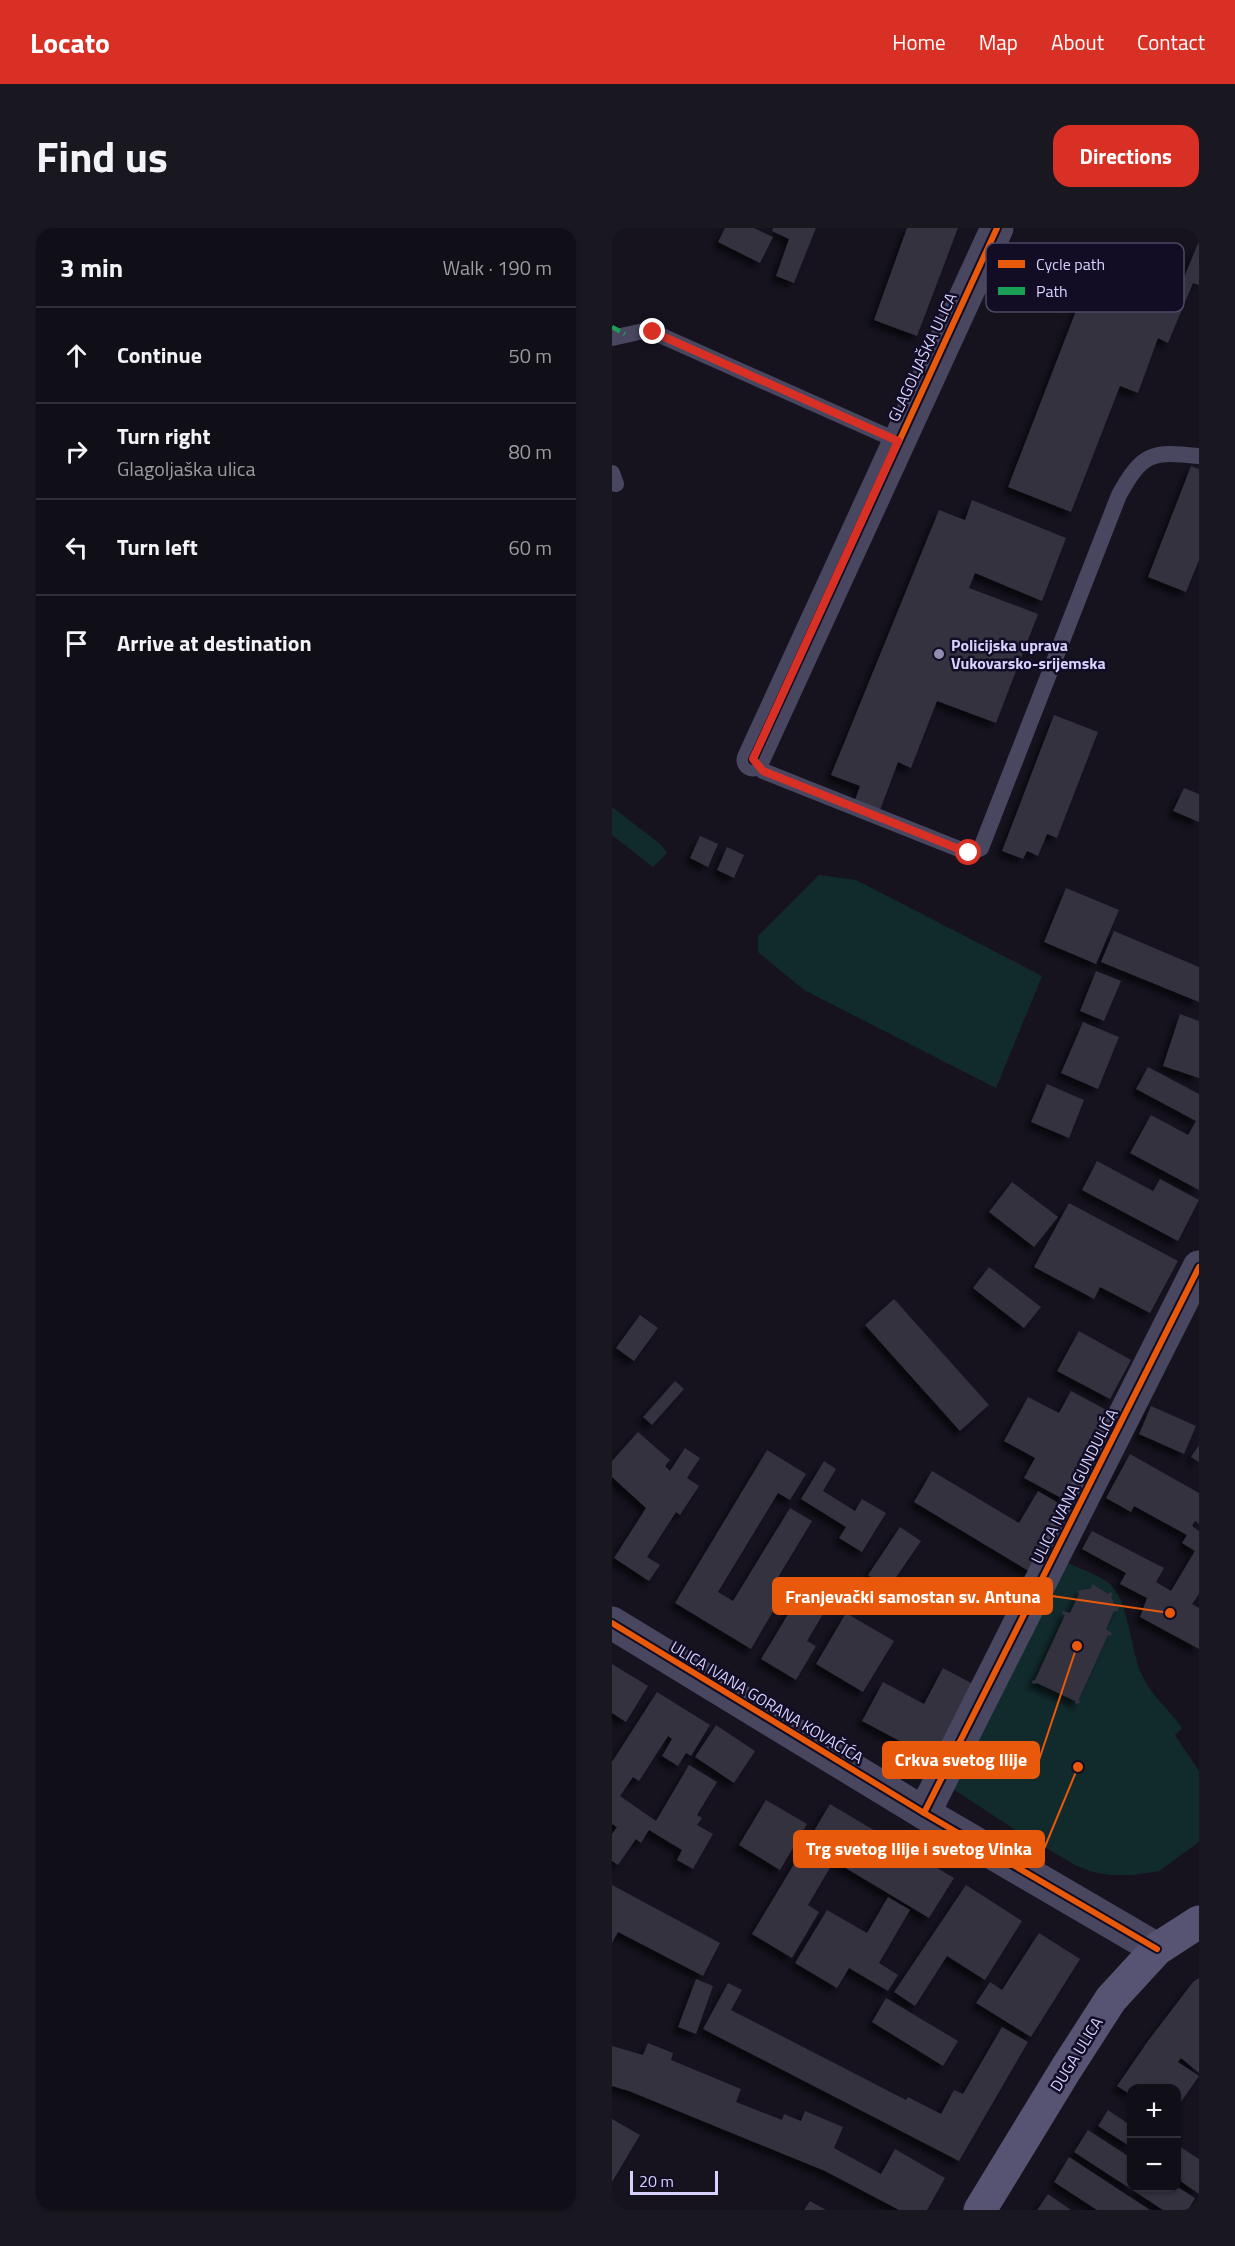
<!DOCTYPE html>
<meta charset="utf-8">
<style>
body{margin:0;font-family:"Titillium Web",sans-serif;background:#191720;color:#f1f3f6}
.controls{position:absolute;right:18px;bottom:18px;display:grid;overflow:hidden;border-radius:12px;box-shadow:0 2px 4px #0004}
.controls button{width:54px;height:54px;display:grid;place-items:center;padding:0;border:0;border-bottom:2px solid #302e36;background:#100e17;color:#f1f3f6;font:30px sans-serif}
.scale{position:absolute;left:18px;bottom:15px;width:88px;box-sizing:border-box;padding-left:6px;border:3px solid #d7d1ff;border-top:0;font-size:16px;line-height:21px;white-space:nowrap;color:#d7d1ff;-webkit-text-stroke:4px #120d25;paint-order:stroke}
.stop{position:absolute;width:18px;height:18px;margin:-14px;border:4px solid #d93025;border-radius:50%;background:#fff}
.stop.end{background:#d93025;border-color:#fff;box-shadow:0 2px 6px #0008}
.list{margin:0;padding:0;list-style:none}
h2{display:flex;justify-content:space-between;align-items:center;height:78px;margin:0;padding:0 24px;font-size:26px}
h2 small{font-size:20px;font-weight:400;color:#9c9ca1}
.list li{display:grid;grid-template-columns:39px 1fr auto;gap:18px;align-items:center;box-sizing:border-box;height:96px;padding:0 24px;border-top:2px solid #302e36}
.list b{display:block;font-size:22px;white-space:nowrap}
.list p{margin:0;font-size:20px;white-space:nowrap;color:#9c9ca1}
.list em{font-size:20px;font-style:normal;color:#9c9ca1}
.icon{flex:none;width:33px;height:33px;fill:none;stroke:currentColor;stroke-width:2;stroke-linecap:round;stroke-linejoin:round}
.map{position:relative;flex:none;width:587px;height:1982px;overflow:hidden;border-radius:18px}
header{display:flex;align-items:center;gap:36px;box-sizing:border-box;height:84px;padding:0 30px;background:#d93025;color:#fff}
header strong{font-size:28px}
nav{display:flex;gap:33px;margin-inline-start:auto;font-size:21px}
.intro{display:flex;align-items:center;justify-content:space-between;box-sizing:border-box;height:144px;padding:0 36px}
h1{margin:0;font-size:42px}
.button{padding:15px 27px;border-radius:18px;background:#d93025;color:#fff;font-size:21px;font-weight:700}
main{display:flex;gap:36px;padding:0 36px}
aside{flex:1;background:#100e17;border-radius:18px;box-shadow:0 2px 4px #0004}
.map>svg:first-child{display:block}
.green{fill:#112b2c}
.building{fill:#343041;filter:url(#shadow)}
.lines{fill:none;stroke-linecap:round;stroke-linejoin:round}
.service{stroke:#494760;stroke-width:16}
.minor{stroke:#494760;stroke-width:33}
.secondary{stroke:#575473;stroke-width:33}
.quiet{stroke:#1a9f57;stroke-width:4.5;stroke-dasharray:9 4.5;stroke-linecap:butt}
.cycleway-casing{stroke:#120d25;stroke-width:10}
.cycleway{stroke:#e8590c;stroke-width:6}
.route{stroke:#d93025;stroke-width:8}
.poi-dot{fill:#938eb1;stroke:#120d25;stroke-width:2}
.labels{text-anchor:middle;stroke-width:5;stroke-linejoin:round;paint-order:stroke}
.street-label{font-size:16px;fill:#d7d1ff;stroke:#120d25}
.poi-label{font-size:16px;font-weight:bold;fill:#d7d1ff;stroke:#120d25;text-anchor:start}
.key{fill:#120d25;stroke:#4d4866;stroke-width:1.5}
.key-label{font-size:16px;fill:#d7d1ff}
.leader{fill:none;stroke:#e8590c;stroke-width:2}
.callout-dot{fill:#e8590c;stroke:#120d25;stroke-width:2}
.callout{fill:#e8590c;stroke:#e8590c;stroke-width:2}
.callout-label{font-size:18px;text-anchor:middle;font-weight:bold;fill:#fff}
</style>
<header>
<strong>Locato</strong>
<nav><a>Home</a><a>Map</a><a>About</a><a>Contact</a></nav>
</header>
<div class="intro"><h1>Find us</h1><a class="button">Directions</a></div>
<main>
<aside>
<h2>3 min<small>Walk · 190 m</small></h2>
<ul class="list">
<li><svg class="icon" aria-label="ahead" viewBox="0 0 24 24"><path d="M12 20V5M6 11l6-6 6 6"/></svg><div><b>Continue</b></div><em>50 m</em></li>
<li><svg class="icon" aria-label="right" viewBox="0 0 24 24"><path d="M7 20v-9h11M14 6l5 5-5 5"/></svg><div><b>Turn right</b><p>Glagoljaška ulica</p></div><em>80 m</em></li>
<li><svg class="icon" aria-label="left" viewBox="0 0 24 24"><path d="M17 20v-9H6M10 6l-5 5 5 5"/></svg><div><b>Turn left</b></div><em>60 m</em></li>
<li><svg class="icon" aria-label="arrive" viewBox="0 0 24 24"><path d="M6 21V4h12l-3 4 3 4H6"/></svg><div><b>Arrive at destination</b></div></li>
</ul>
</aside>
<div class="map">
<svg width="587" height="1982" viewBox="0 0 587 1982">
<defs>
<filter id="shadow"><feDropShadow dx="-5.5" dy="5.5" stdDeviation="3" flood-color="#0009"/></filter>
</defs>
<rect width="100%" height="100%" fill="#16131f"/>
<g class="green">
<polygon points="0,579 48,616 55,625 41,639 0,607"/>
<polygon points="207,647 244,652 430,748 384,860 192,762 146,724 146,708"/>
<path d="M447,1331C461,1338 485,1346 497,1355C516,1370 519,1423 529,1445C538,1467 557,1481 570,1500L563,1507L587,1543V1614L547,1643L522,1647H498L481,1644L465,1638L402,1601L335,1557Z"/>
</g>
<g class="building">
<polygon points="113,0 142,0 161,9 148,35 106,14"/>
<polygon points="161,0 204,0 182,55 164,48 177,11 160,3"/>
<polygon points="295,0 346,0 305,108 262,92"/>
<polygon points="587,13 587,57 581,55 556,115 546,110 526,165 508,158 459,284 396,259 477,49 559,81"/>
<polygon points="579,238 587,241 587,332 574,364 536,349"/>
<polygon points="360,272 454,310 430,373 363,345 357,360 426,386 384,495 325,473 299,540 286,534 268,582 243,572 248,558 219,547 327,282 353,292"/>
<polygon points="442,487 486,504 445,610 435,606 426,628 415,623 411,631 390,623"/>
<polygon points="572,560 587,566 587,594 561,583"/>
<polygon points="88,608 106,616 96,639 78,630"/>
<polygon points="115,619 132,627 122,650 105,642"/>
<polygon points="454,660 507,682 484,736 432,714"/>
<polygon points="502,703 587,739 587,774 489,734"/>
<polygon points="484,743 509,753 492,793 468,783"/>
<polygon points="568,786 587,793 587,850 551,838"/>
<polygon points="471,794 507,809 486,861 449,845"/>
<polygon points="536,839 587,866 587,962 518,925 539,887 576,907 584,893 524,861"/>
<polygon points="435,856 472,872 457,910 419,894"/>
<polygon points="485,933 541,963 548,951 587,972 566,1013 470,962"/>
<polygon points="400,954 446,989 422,1019 377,984"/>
<polygon points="457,975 566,1033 538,1085 488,1059 482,1071 422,1039"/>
<polygon points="377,1039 429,1079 412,1100 361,1060"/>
<polygon points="282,1071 377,1177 348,1203 253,1097"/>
<polygon points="28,1087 46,1100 22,1133 4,1120"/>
<polygon points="467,1103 519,1132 498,1171 445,1143"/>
<polygon points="63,1153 72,1161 40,1197 31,1189"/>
<polygon points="459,1163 500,1185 453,1272 412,1250 423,1230 392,1213 416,1169 447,1185"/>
<polygon points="539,1178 584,1198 572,1226 527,1206"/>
<polygon points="26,1204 58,1232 53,1238 58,1243 73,1220 88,1230 75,1250 87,1258 68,1287 64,1284 35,1329 48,1337 37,1353 2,1330 34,1280 0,1249 0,1233"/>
<polygon points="587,1217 587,1234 579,1229"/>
<polygon points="155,1222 194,1246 178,1272 166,1265 106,1364 121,1373 178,1280 200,1293 162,1356 173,1363 139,1421 63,1375"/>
<polygon points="518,1226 587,1265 587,1296 583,1293 580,1298 587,1303 587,1366 580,1376 587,1380 587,1421 528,1389 535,1370 508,1356 514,1345 470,1321 480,1303 552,1340 544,1354 559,1363 583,1323 570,1315 575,1307 522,1278 519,1284 494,1270"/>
<polygon points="212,1233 224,1241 211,1263 243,1283 250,1271 274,1285 250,1324 227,1310 234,1299 189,1271"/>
<polygon points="320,1243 407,1295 426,1263 458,1282 420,1345 302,1274"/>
<polygon points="288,1299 309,1313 276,1361 256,1347"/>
<polygon points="480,1356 496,1366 499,1364 501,1367 499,1368 503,1379 506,1379 506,1383 502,1383 494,1401 500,1405 498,1408 496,1407 467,1471 468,1475 464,1476 463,1473 425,1455 421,1456 420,1453 423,1452 453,1387 450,1386 451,1383 458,1385 467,1366 465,1363 480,1360"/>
<polygon points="192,1360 217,1376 195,1413 204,1418 184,1452 149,1431"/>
<polygon points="234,1385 282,1413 251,1464 204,1436"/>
<polygon points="0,1436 36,1458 14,1494 0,1485"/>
<polygon points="331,1440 370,1461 331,1536 250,1493 271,1454 312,1476"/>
<polygon points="45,1464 98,1497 79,1528 74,1525 66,1538 50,1528 60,1511 56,1508 27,1553 21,1549 8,1568 44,1593 77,1537 105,1554 85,1587 90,1590 85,1597 101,1606 81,1641 65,1632 70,1622 37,1602 29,1615 24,1611 6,1637 0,1633 0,1606 5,1599 0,1596 0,1534"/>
<polygon points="104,1497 143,1523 122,1555 83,1529"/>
<polygon points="154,1572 195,1596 168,1642 127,1617"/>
<polygon points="218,1576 342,1650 317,1690 222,1633 196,1677 207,1684 180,1730 140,1706"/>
<polygon points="0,1657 108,1715 91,1748 6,1704 0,1715"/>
<polygon points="354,1657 410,1693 373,1752 335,1728 303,1778 282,1764"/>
<polygon points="276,1669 298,1682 267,1735 286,1747 276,1763 237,1740 225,1760 183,1735 215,1682 255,1705"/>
<polygon points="427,1705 468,1731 419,1809 364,1775 378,1754 390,1762"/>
<polygon points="587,1750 587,1845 569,1830 566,1834 587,1848 564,1881 564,1860 519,1860 519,1867 505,1858 536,1813 581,1754"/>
<polygon points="84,1751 101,1758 84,1806 66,1799"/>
<polygon points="116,1755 130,1762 119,1782 294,1872 296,1869 329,1886 342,1862 351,1866 390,1799 416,1814 347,1933 91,1801"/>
<polygon points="274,1770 346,1813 331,1838 260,1794"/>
<polygon points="36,1815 61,1825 59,1832 129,1861 124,1874 170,1892 172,1886 189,1893 193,1883 231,1899 222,1920 269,1946 283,1921 333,1950 315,1982 287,1982 213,1943 17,1863 0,1858 0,1818 31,1827"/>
<polygon points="496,1882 518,1897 519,1895 519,1919 486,1898"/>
<polygon points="0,1891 28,1907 0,1954"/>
<polygon points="476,1902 519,1930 520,1960 564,1958 583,1970 576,1982 551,1982 462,1924"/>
<polygon points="564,1916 587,1931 587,1966 564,1950"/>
<polygon points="457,1929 538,1982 485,1982 442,1954"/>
<polygon points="436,1966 459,1982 425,1982"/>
<polygon points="198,1973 214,1982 192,1982"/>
</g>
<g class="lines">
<g class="service">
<polyline points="0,110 32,103 41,104 286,213"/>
<polyline points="0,245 4,256"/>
<path d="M141,532L151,543L357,625L369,620L507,267C531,224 540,223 587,228"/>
</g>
<g class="minor">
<polyline points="141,532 385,0"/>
<polyline points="0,1395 312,1585 545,1721"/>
<polyline points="312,1585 587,1039"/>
</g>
<polyline class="secondary" points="368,1982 454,1841 499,1771 545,1721 587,1694"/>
<polyline class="quiet" points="0,99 13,106"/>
<defs>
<g id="cycleway">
<polyline points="141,532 385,0"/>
<polyline points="0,1395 312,1585 545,1721"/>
<polyline points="312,1585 587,1039"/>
</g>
</defs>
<use href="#cycleway" class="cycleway-casing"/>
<use href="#cycleway" class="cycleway"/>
</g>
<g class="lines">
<polyline class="route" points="41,104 286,213 141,531 151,543 357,625"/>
</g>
<circle class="poi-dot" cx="327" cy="426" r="6"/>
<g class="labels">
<g class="street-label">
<text transform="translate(310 129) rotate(-65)" y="6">GLAGOLJAŠKA ULICA</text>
<text transform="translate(462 1258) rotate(-63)" y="6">ULICA IVANA GUNDULIĆA</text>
<text transform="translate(155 1474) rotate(31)" y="6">ULICA IVANA GORANA KOVAČIĆA</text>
<text transform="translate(464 1826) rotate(-58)" y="6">DUGA ULICA</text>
</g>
<g class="poi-label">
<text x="339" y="423">Policijska uprava<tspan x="339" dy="18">Vukovarsko-srijemska</tspan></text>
</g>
</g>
<rect x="374" y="15" width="198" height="69" rx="9" class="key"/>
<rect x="386" y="32" width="27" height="8" fill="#e8590c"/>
<rect x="386" y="59" width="27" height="8" fill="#1a9f57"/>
<g class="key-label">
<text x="424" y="42">Cycle path</text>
<text x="424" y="69">Path</text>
</g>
<path class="leader" d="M558 1385L440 1368M465 1418L427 1532M466 1539L432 1621"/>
<g class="callout-dot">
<circle cx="558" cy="1385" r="6"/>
<circle cx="465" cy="1418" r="6"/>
<circle cx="466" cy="1539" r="6"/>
</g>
<g class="callout">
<rect x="161" y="1350" width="279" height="36" rx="6"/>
<rect x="271" y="1514" width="156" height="36" rx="6"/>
<rect x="182" y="1603" width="250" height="36" rx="6"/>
</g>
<g class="callout-label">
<text x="301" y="1375">Franjevački samostan sv. Antuna</text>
<text x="349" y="1538">Crkva svetog Ilije</text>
<text x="307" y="1627">Trg svetog Ilije i svetog Vinka</text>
</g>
</svg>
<div class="controls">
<button>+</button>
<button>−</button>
</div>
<div class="scale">20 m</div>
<div class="stop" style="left:357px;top:625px"></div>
<div class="stop end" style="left:41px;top:104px"></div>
</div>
</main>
